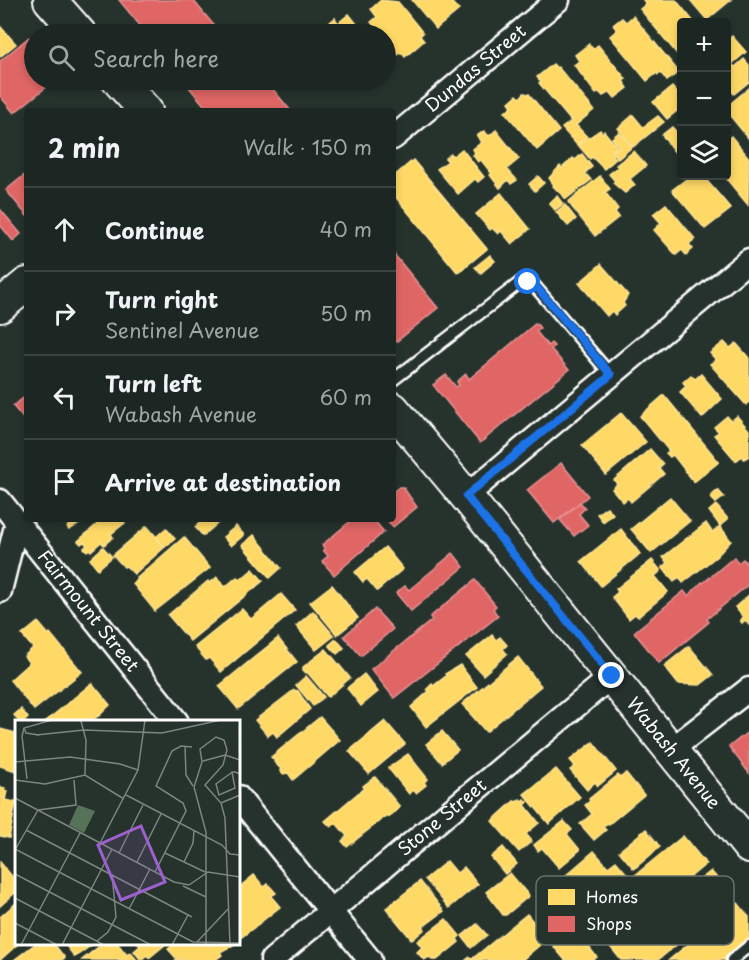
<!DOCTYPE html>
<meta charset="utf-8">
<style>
body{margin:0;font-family:"Playpen Sans",sans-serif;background:#29322f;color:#f1f3f6}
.controls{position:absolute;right:18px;top:18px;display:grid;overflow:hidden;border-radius:6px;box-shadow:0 3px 9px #0003}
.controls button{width:54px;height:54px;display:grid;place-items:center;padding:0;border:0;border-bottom:2px solid #3a4340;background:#1c2622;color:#f1f3f6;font:30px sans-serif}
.stop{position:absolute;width:18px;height:18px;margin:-14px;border:4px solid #1a73e8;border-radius:50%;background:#fff}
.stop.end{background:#1a73e8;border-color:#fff;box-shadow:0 2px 6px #0008}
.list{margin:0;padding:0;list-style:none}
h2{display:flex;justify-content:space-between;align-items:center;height:78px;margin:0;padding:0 24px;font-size:26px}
h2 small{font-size:20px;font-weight:400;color:#a0a5a5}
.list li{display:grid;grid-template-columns:39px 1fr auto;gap:18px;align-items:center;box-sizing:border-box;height:84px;padding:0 24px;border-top:2px solid #3a4340}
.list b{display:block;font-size:22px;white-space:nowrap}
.list p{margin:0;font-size:20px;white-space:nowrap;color:#a0a5a5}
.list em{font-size:20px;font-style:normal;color:#a0a5a5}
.icon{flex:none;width:33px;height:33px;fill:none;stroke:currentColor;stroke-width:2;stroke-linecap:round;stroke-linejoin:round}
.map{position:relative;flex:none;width:749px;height:960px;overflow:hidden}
.search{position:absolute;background:#1c2622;box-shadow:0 3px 9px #0003;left:24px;top:24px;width:372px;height:66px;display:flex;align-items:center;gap:15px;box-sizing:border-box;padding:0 21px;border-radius:33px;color:#a0a5a5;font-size:22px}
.panel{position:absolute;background:#1c2622;box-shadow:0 3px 9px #0003;left:24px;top:108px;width:372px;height:414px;border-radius:6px}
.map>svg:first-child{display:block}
.homes{fill:#ffd966;stroke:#ffe494;stroke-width:1.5}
.shops{fill:#e06666;stroke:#e99494;stroke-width:1.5}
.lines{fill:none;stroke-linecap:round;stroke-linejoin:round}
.lane-casing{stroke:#fff;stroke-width:15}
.street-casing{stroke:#fff;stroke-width:27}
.secondary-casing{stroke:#fff;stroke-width:36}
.lane{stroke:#26332d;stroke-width:10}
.street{stroke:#26332d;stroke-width:22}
.secondary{stroke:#26332d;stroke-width:32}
.route{stroke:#1a73e8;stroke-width:8}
.labels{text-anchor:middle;stroke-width:6;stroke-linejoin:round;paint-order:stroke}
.street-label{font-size:18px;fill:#fff;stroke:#26332d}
.inset-road{fill:none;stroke:#7d8581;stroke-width:1.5}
.view{fill:#9c61cf;fill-opacity:0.15;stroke:#9c61cf;stroke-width:3}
.inset-edge{fill:none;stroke:#fff;stroke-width:3}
.key{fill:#26332d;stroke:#67706c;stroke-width:1.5}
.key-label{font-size:16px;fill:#fff}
</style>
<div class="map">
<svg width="749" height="960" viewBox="0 0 749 960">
<rect width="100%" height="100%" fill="#26332d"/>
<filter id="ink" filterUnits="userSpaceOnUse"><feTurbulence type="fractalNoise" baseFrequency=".0167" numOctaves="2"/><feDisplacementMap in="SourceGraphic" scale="12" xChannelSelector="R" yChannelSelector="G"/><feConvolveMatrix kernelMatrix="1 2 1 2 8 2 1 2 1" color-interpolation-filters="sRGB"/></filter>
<g filter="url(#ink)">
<g class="homes">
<polygon points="381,0 398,2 423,33 420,36 424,41 405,57 401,52 398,55 386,40 386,34 381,34 371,22 377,17 371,9"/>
<polygon points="412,0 449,0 459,10 436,29"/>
<polygon points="643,0 676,0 694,22 682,22 682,60 640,9 646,4"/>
<polygon points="690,0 731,0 707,20"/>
<polygon points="349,14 365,34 327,34 323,28 335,18 338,23"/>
<polygon points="633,16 679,72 667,81 661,73 658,75 657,73 647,81 610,36 617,30 613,25 622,18 626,22"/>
<polygon points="0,26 16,44 0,57"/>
<polygon points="732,36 746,52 732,64 735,67 744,59 749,65 749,82 734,94 726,84 726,41"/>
<polygon points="589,44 593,49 598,45 626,79 623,81 628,88 615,98 610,92 603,96 599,92 596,94 574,65 579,61 575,55"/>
<polygon points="553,64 557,68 558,67 594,110 576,125 587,137 577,145 562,128 571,121 539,83 541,82 537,77"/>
<polygon points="672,87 682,98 682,107 667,119 653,102"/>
<polygon points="749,88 749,139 726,111 726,107"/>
<polygon points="524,93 529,94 559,131 537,150 505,112 512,106 509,102 517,95 520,98"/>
<polygon points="633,115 643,127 658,116 664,122 633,147 618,128"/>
<polygon points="672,127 682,138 682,150 676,154 662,135"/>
<polygon points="496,130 519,159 507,169 517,180 511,184 508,180 500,188 490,175 492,174 481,160 478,162 473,155 475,153 473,149 482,142 477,136 484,131 489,136"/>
<polygon points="600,130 602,133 604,131 617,147 611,153 616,159 604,169 592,157 590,159 578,145"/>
<polygon points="619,132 632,147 618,159 613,152 619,147 612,138"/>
<polygon points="731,136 749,158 748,205 724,176 726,176 726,153 731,149 726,144 726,140"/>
<polygon points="462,149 484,177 478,182 475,179 458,194 437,169 448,161 445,158 451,154 453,156"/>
<polygon points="634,151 646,166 630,179 635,185 625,193 613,183 615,181 609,174 618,167 616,165"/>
<polygon points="582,154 592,167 585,173 591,180 566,199 553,186 554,185 549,178 560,166 562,168 573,158 575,160"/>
<polygon points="413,160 487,249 458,273 393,194 393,177"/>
<polygon points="538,176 544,183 535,191 529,184"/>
<polygon points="600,176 610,189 605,192 618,209 615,212 619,217 595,236 568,202"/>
<polygon points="690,176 703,176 731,209 705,229 672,190"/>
<polygon points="501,193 530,229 512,244 501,231 498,234 492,228 490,230 476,214"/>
<polygon points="557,196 563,204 555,210 549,203"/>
<polygon points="666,204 695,239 689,244 693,249 686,255 682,250 676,255 654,230 661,223 653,214"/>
<polygon points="565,205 576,219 568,226 556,212"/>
<polygon points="490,255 495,261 481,273 475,267"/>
<polygon points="601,264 628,295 623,303 625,306 615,315 612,311 607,316 579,283"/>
<polygon points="724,342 730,348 736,343 749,358 749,402 746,405 710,364 716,360 710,353"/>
<polygon points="701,374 722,399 702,418 680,392 686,386 683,382 691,375 695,379"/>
<polygon points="664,395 719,462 694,482 673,455 670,457 666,453 669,451 640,416"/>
<polygon points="621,413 646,442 606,475 582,445"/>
<polygon points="727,416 731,421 737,416 749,430 749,456 744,459 742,456 736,461 714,435 719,432 714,427"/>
<polygon points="650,449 663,464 659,468 664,474 631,502 628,498 623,502 612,489 617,484 614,480"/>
<polygon points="718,490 724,497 716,503 710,497"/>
<polygon points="670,497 690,521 651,553 631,529"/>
<polygon points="716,505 728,519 720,526 709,511"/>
<polygon points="607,507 613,514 603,522 597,514"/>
<polygon points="63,519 88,519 69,530 67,527 69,525 67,522 64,524 61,520"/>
<polygon points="103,519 121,519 125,523 111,534 113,537 104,545 101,542 91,551 89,549 87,551 84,548 87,545 84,542 81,544 78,541"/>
<polygon points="204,519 217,519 219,522 203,536 195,527"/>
<polygon points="706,523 712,532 720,526 731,541 717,556 683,583 679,577 674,582 662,567 667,563 663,557"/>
<polygon points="147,526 165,547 134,574 126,566 124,567 113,555"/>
<polygon points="236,526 244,535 231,546 223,537"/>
<polygon points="166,528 175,539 165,547 156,537"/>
<polygon points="621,529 640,554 601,586 581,561"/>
<polygon points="254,535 281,568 270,578 242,545"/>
<polygon points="184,537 210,568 155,611 133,584 138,579 137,578"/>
<polygon points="103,547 112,557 98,569 90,559"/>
<polygon points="385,547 403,569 377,591 367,579 363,582 355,572"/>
<polygon points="652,560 661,571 655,576 668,592 638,617 635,614 629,619 612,597 618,592 616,589"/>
<polygon points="253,569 263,581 190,641 168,615 208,581 210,583 217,577 225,587 237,577 240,580"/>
<polygon points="332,585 358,618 337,635 310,602"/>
<polygon points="281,594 295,610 221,672 209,658 206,660 195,647 242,609 251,619"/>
<polygon points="749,595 749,625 745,620 742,623 740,620 743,617 735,607"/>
<polygon points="313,611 334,636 316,650 296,626"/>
<polygon points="38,622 49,635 50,633 82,672 34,710 10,680 29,663 24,656 33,648 22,635"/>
<polygon points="492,635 496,640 500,637 507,645 503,649 507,654 483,675 466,656"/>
<polygon points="278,638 297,662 238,709 219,686"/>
<polygon points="336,639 344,648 337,654 329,645"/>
<polygon points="689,646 713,675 700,685 678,684 664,666"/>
<polygon points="326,649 350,678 328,697 307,672 306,673 303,670 303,667"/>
<polygon points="518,657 541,686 486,732 462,704"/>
<polygon points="460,665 477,687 426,727 411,707 429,691 427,689 432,684 433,686 446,676 445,674"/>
<polygon points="364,674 378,692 361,706 347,688"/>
<polygon points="306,676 324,697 313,706 296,685"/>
<polygon points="92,683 110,705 100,715 89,722 45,722"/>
<polygon points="294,690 298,691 310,709 277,737 273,732 268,736 255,720"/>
<polygon points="21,709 28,718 24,722 19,722 14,715"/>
<polygon points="320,717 340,740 293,780 288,773 283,774 280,770 281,769 274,762 275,761 271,757"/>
<polygon points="385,721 405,744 369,774 349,751"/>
<polygon points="0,729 16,733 16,771 0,766"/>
<polygon points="442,731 458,750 442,763 426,744"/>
<polygon points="593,742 616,771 598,786 595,782 587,790 570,770 575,766 570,760"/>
<polygon points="408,754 428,779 424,782 426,785 416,793 413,790 409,794 388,768"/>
<polygon points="556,769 580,797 549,824 524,794"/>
<polygon points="626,773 644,795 609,824 608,823 603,827 606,830 594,840 580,824 592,814 585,805 590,801 589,799 618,775 620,778"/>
<polygon points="375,777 400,807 389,817 387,815 347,847 342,841 347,836 336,823 331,827 325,821 364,788 363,786"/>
<polygon points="0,787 5,788 4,790 7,791 5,800 16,802 9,838 0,836"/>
<polygon points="520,799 522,801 524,799 528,802 525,805 539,823 526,834 532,841 519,852 492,821 514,801 516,802"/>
<polygon points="564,821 572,830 567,834 580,850 559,868 542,848 538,851 534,845"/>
<polygon points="646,829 660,847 634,869 619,851"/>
<polygon points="683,836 706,864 627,930 630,934 687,887 688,889 711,871 734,898 658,960 621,960 585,916"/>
<polygon points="503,847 517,864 505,874 491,857"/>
<polygon points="594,851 608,867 616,861 627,874 582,911 558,882"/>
<polygon points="447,861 457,873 464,867 478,884 449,908 425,879"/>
<polygon points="0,862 16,881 16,892 0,906"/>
<polygon points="510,873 529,896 506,915 503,915 486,892"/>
<polygon points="254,875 264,887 268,884 276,893 271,896 280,907 238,940 238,888"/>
<polygon points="420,881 444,911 423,927 425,929 412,940 386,908"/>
<polygon points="16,903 18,944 0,960 0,917"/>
<polygon points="738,903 749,917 749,941 729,960 669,960"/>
<polygon points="527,914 547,939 522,960 466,960 470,957 472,959"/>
<polygon points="446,919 460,936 457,939 459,942 437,960 432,960 429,957 424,960 417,952 422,947 417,941"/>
<polygon points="477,924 487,935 471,948 462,936"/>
<polygon points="570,924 597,957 593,960 565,960 549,941"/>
<polygon points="35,944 54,944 65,958 61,960 14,960"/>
<polygon points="69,944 93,944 75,957 66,946"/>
<polygon points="102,944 118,944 127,955 130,952 137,960 82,960"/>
<polygon points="138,944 166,944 149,958 147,955 141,960 134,951 140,946"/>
<polygon points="174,944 235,944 220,952 222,955 215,960 175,960 177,959 168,949"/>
</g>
<g class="shops">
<polygon points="119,0 193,0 221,34 147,34"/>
<polygon points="29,37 34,44 34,80 55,80 14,113 0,96 0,61"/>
<polygon points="183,80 258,80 263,86 267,82 291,111 209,111"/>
<polygon points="27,173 27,216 6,190"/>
<polygon points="0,209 21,234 13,241 0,225"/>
<polygon points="393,253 438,308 396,342 393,339"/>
<polygon points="536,323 540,328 536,331 548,346 551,343 554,346 551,349 569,370 480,443 433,385 446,375 456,387 459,385 457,382 466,374 469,379"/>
<polygon points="27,395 27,423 13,406"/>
<polygon points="561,463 588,496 554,523 527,490"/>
<polygon points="399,487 403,487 417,507 393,527 386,519 393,519 393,492"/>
<polygon points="580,502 585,508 579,514 588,525 574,536 560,520"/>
<polygon points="353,519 373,519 384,532 334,575 322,561 328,556 323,550 325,549 322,545"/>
<polygon points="453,553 464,567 411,611 396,593 405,586 409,590"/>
<polygon points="734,557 738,563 743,559 749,566 749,584 707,619 709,622 659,663 634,632 684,591 688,596 702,582 703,583"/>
<polygon points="475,580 496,606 493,609 498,616 394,698 371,669 432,620 430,617"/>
<polygon points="375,609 393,629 361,656 344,636"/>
<polygon points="749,731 749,773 729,747"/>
</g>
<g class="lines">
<defs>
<g id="lane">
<polyline points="393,380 522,281 533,284 611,375"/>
<polyline points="732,960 749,946"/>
</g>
<g id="street">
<path id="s1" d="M393,138L558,0"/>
<polyline points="466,496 749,260"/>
<path id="s2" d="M0,501L177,722"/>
<polyline points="0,591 17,522"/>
<polyline points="672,749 749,689"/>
<polyline points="238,797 370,960"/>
<path id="s3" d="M272,960L612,676"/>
</g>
<g id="secondary">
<polyline points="50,0 80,34"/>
<polyline points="118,80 146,111"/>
<polyline points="0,306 27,284"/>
<path id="s4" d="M393,409L466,496L749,847"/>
</g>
</defs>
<use href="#lane" class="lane-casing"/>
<use href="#street" class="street-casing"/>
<use href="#secondary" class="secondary-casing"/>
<use href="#lane" class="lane"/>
<use href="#street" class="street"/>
<use href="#secondary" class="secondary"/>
</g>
</g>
<g class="lines" filter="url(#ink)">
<polyline class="route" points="528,282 534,284 611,375 466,496 612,676"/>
</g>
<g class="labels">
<g class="street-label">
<text dy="6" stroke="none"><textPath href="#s1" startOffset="108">Dundas Street</textPath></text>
<text dy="6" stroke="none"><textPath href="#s2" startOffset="141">Fairmount Street</textPath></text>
<text dy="6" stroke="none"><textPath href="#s4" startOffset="444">Wabash Avenue</textPath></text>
<text dy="6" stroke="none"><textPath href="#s3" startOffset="222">Stone Street</textPath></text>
</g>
</g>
<g transform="translate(15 720)">
<rect width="225" height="225" fill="#26332d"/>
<path d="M63,85L80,91L69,113L54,105Z" fill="#567259"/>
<path class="inset-road" d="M66,1L71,20L70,55M9,8L11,13L24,15M21,15L69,10L147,13L206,0M7,16L12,59M7,16L9,8L37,0M170,26L171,55L178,66M188,41L210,35L225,40M0,42L55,37L105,44L123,50M217,52L220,68L204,75L201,64L216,53L217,52H220L225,54M0,60L30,64L70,55L109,79M111,75L207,125L215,134L225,135M0,78L159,162L174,165M206,83L225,75M23,90L61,85L59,60M11,110L177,197M85,123L123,50L130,0M0,129L178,222L225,223M0,130L23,90M104,133L128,85M150,133L190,152M122,142L146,94M169,142L178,123L179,111M140,152L171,91L168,83L141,66L157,31L166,26L177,27M0,154L136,225M174,165L193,152L225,157M168,166L191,177M0,178L89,225M114,189L135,149M0,203L42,225M82,221L93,212L101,197L97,154M182,222L214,188M6,225L65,113M47,225L97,129M157,225L173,195M191,225V112L179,67L187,42L185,29L201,17L209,20L212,30L208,45L190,65L206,83L210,98L215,225"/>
<path class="view" d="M126,106L150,162L106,180L83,125Z"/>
<rect width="225" height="225" class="inset-edge"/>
</g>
<rect x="536" y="876" width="198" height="69" rx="9" class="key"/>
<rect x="548" y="889" width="27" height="16" fill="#ffd966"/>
<rect x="548" y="916" width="27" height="16" fill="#e06666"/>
<g class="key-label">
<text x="586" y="903">Homes</text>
<text x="586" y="930">Shops</text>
</g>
</svg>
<div class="controls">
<button>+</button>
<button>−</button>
<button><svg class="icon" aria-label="layers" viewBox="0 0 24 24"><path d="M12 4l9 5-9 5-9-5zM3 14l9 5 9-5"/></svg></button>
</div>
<div class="stop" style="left:528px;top:282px"></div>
<div class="stop end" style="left:612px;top:676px"></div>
<div class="search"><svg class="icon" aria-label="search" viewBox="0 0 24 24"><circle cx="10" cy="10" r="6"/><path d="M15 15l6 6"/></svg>Search here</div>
<section class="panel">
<h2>2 min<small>Walk · 150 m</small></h2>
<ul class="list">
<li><svg class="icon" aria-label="ahead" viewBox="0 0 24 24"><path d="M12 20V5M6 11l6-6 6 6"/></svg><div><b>Continue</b></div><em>40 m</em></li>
<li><svg class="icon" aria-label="right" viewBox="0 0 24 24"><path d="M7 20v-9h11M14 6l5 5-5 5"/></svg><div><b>Turn right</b><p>Sentinel Avenue</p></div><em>50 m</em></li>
<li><svg class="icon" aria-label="left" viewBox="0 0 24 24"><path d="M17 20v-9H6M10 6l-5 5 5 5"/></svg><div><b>Turn left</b><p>Wabash Avenue</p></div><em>60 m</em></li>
<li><svg class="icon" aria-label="arrive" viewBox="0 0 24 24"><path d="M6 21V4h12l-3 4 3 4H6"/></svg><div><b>Arrive at destination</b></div></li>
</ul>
</section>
</div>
